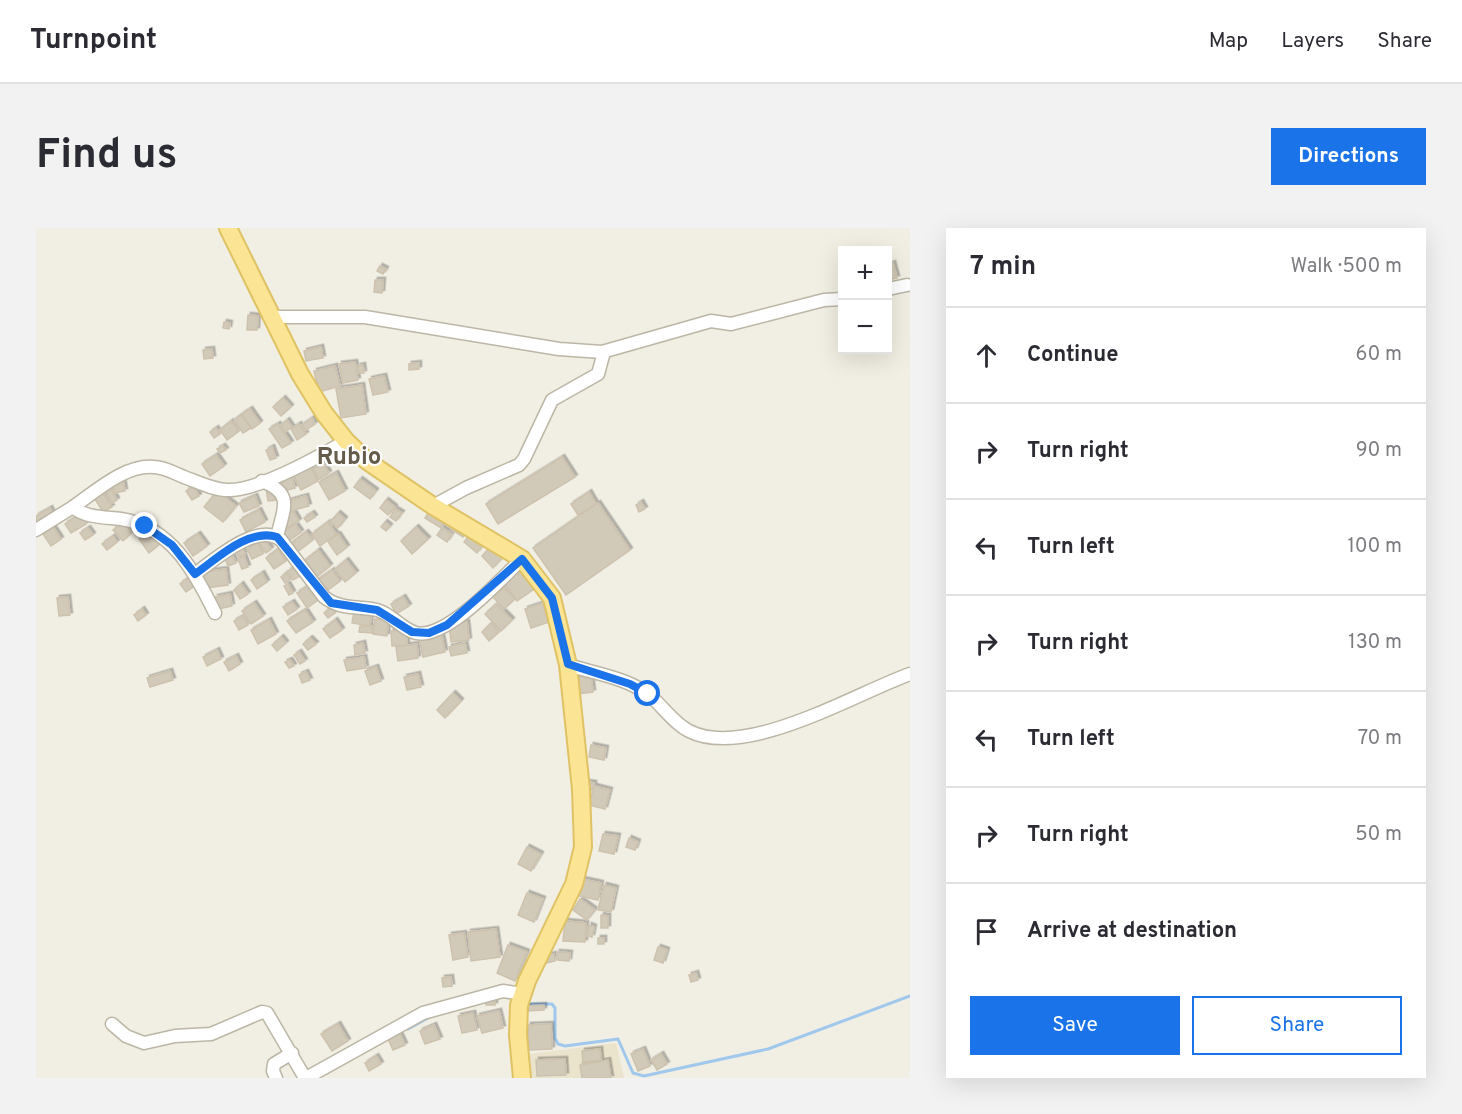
<!DOCTYPE html>
<meta charset="utf-8">
<style>
body{margin:0;font-family:Overpass,sans-serif;background:#f2f2f3;color:#2b2b33}
.controls{position:absolute;right:18px;top:18px;display:grid;overflow:hidden;border-radius:0px;box-shadow:0 6px 24px #0002}
.controls button{width:54px;height:54px;display:grid;place-items:center;padding:0;border:0;border-bottom:2px solid #e1e1e2;background:#fff;color:#2b2b33;font:30px sans-serif}
.stop{position:absolute;width:18px;height:18px;margin:-14px;border:4px solid #1a73e8;border-radius:50%;background:#fff}
.stop.end{background:#1a73e8;border-color:#fff;box-shadow:0 2px 6px #0008}
.list{margin:0;padding:0;list-style:none}
h2{display:flex;justify-content:space-between;align-items:center;height:78px;margin:0;padding:0 24px;font-size:26px}
h2 small{font-size:20px;font-weight:400;color:#7c7c81}
.list li{display:grid;grid-template-columns:39px 1fr auto;gap:18px;align-items:center;box-sizing:border-box;height:96px;padding:0 24px;border-top:2px solid #e1e1e2}
.list b{display:block;font-size:22px;white-space:nowrap}
.list em{font-size:20px;font-style:normal;color:#7c7c81}
.actions{display:flex;gap:12px;padding:18px 24px}
.actions a{flex:1;padding:14px 0;border:2px solid #1a73e8;border-radius:0px;text-align:center;font-size:21px;color:#1a73e8}
.actions .main{background:#1a73e8;color:#fff}
.icon{flex:none;width:33px;height:33px;fill:none;stroke:currentColor;stroke-width:2;stroke-linecap:round;stroke-linejoin:round}
.map{position:relative;flex:none;width:874px;height:850px;overflow:hidden;border-radius:0px}
header{display:flex;align-items:center;gap:36px;box-sizing:border-box;height:84px;padding:0 30px;background:#fff;border-bottom:2px solid #e1e1e2}
header strong{font-size:28px}
nav{display:flex;gap:33px;margin-inline-start:auto;font-size:21px}
.intro{display:flex;align-items:center;justify-content:space-between;box-sizing:border-box;height:144px;padding:0 36px}
h1{margin:0;font-size:42px}
.button{padding:15px 27px;border-radius:0px;background:#1a73e8;color:#fff;font-size:21px;font-weight:700}
main{display:flex;gap:36px;padding:0 36px}
aside{flex:1;background:#fff;border-radius:0px;box-shadow:0 6px 24px #0002}
.map>svg:first-child{display:block}
.education{fill:#eae4cd}
.lines{fill:none;stroke-linecap:round;stroke-linejoin:round}
.stream{stroke:#a0c8ed;stroke-width:3}
.building{fill:#d2cab9;stroke:#cdc2ad;stroke-width:1.5;filter:url(#shadow)}
.minor-casing{stroke:#bcb6a6;stroke-width:15}
.major-casing{stroke:#dfc264;stroke-width:20}
.minor{stroke:#fff;stroke-width:12}
.major{stroke:#fbe493;stroke-width:16}
.route{stroke:#1a73e8;stroke-width:8}
.labels{text-anchor:middle;stroke-width:4.5;stroke-linejoin:round;paint-order:stroke}
.quarter-label{font-size:24px;font-weight:bold;fill:#655c4b;stroke:#fff}
</style>
<header>
<strong>Turnpoint</strong>
<nav><a>Map</a><a>Layers</a><a>Share</a></nav>
</header>
<div class="intro"><h1>Find us</h1><a class="button">Directions</a></div>
<main>
<div class="map">
<svg width="874" height="850" viewBox="0 0 874 850">
<defs>
<filter id="shadow"><feDropShadow dx="2.5" dy="-2.5" stdDeviation="0" flood-color="#0004"/></filter>
</defs>
<rect width="100%" height="100%" fill="#f1eee3"/>
<polygon class="education" points="580,815 588,850 495,850 493,826"/>
<g class="lines">
<g class="stream">
<polyline points="491,776 516,776 519,780 519,810 522,816 529,818 582,811 597,845 608,848 732,821 874,768"/>
<polyline points="372,801 394,789"/>
</g>
</g>
<g class="building">
<polygon points="857,35 861,50 852,52 852,37"/>
<polygon points="344,38 350,41 347,46 341,43"/>
<polygon points="339,52 347,52 346,65 338,64"/>
<polygon points="212,87 222,88 221,102 211,102"/>
<polygon points="188,94 194,95 193,101 187,100"/>
<polygon points="285,119 287,130 270,133 268,123"/>
<polygon points="176,121 177,130 168,131 167,122"/>
<polygon points="319,134 322,152 307,155 303,136"/>
<polygon points="383,135 383,141 373,142 373,136"/>
<polygon points="327,137 328,145 323,145 322,138"/>
<polygon points="299,138 304,158 283,164 278,143"/>
<polygon points="348,148 352,164 337,167 333,151"/>
<polygon points="326,157 330,186 305,190 300,161"/>
<polygon points="247,170 255,179 245,188 237,179"/>
<polygon points="214,181 224,195 216,201 206,186"/>
<polygon points="205,187 215,200 207,205 198,192"/>
<polygon points="276,190 279,196 270,202 266,197"/>
<polygon points="251,192 256,199 249,204 245,197"/>
<polygon points="195,193 203,203 191,212 184,202"/>
<polygon points="242,196 255,215 246,220 233,201"/>
<polygon points="263,196 270,206 261,212 255,201"/>
<polygon points="180,200 184,206 178,210 174,204"/>
<polygon points="187,218 190,222 184,225 181,221"/>
<polygon points="236,219 240,230 234,232 230,222"/>
<polygon points="180,227 188,238 174,248 166,236"/>
<polygon points="526,229 539,249 462,296 450,276"/>
<polygon points="272,235 282,253 265,262 256,244"/>
<polygon points="287,235 293,245 283,251 277,241"/>
<polygon points="300,245 309,263 293,272 283,254"/>
<polygon points="256,249 259,260 248,263 245,253"/>
<polygon points="324,251 340,263 334,271 318,259"/>
<polygon points="87,252 89,263 79,265 76,255"/>
<polygon points="157,259 163,268 156,272 150,263"/>
<polygon points="239,259 241,272 232,273 230,261"/>
<polygon points="75,261 81,272 76,275 70,264"/>
<polygon points="65,262 76,279 67,284 57,268"/>
<polygon points="181,263 200,278 187,294 168,279"/>
<polygon points="553,264 560,276 542,287 535,276"/>
<polygon points="219,268 223,278 208,284 203,275"/>
<polygon points="270,268 273,278 254,283 252,273"/>
<polygon points="350,272 359,279 352,287 344,280"/>
<polygon points="605,274 609,281 603,284 600,277"/>
<polygon points="562,275 594,322 530,367 497,320"/>
<polygon points="14,280 17,286 1,295 0,288"/>
<polygon points="395,280 411,289 405,300 389,290"/>
<polygon points="359,281 366,285 360,293 354,289"/>
<polygon points="223,282 229,294 210,304 204,292"/>
<polygon points="257,283 263,293 250,301 244,292"/>
<polygon points="276,285 279,289 271,294 268,290"/>
<polygon points="302,285 309,291 302,300 294,294"/>
<polygon points="44,286 50,296 35,305 29,296"/>
<polygon points="420,292 433,300 427,309 415,301"/>
<polygon points="86,294 96,304 87,313 77,302"/>
<polygon points="292,294 300,306 284,318 276,306"/>
<polygon points="349,294 354,298 350,303 345,299"/>
<polygon points="259,296 265,304 251,314 245,306"/>
<polygon points="17,299 25,311 15,318 7,306"/>
<polygon points="380,299 392,311 376,326 365,313"/>
<polygon points="52,300 57,307 49,312 44,305"/>
<polygon points="406,300 416,306 411,314 401,307"/>
<polygon points="114,303 124,316 113,325 103,311"/>
<polygon points="270,304 277,312 260,325 254,316"/>
<polygon points="436,305 448,315 441,325 428,314"/>
<polygon points="162,306 171,318 157,328 148,315"/>
<polygon points="302,306 311,319 301,327 292,314"/>
<polygon points="225,307 235,321 230,325 220,311"/>
<polygon points="77,308 81,314 71,322 66,316"/>
<polygon points="222,315 227,326 216,331 211,321"/>
<polygon points="205,316 209,326 203,329 198,319"/>
<polygon points="456,318 467,329 457,340 446,328"/>
<polygon points="242,321 250,333 238,341 230,330"/>
<polygon points="282,322 294,338 279,350 267,334"/>
<polygon points="195,325 200,335 192,338 188,328"/>
<polygon points="208,328 212,339 206,341 202,331"/>
<polygon points="310,332 320,345 309,354 299,341"/>
<polygon points="259,339 264,348 257,352 252,343"/>
<polygon points="190,341 192,357 170,360 167,344"/>
<polygon points="296,342 304,353 288,365 280,353"/>
<polygon points="484,343 498,361 481,373 468,355"/>
<polygon points="226,345 231,354 221,361 215,352"/>
<polygon points="250,345 255,351 249,355 245,349"/>
<polygon points="152,350 158,358 150,364 144,356"/>
<polygon points="205,356 212,366 204,371 198,362"/>
<polygon points="252,356 257,365 253,367 248,358"/>
<polygon points="272,358 282,372 271,380 261,365"/>
<polygon points="468,359 479,371 468,381 457,369"/>
<polygon points="194,366 196,378 182,381 179,369"/>
<polygon points="32,369 34,387 23,388 21,370"/>
<polygon points="367,369 373,378 360,386 355,376"/>
<polygon points="256,374 261,381 252,387 247,379"/>
<polygon points="218,375 227,388 215,396 206,383"/>
<polygon points="507,375 513,394 495,400 489,381"/>
<polygon points="460,376 476,392 465,403 449,386"/>
<polygon points="296,379 299,385 292,390 288,385"/>
<polygon points="106,381 110,387 102,393 98,387"/>
<polygon points="269,382 277,394 260,405 251,393"/>
<polygon points="318,384 335,387 334,398 316,395"/>
<polygon points="207,388 212,397 203,402 198,393"/>
<polygon points="339,391 352,392 351,408 337,406"/>
<polygon points="233,392 240,406 222,416 215,402"/>
<polygon points="299,392 306,402 294,410 287,401"/>
<polygon points="431,394 433,412 415,414 413,396"/>
<polygon points="455,395 463,404 453,413 446,404"/>
<polygon points="324,398 336,398 336,405 323,404"/>
<polygon points="370,402 371,417 356,418 355,403"/>
<polygon points="405,403 409,424 387,429 383,409"/>
<polygon points="245,409 250,415 241,423 236,417"/>
<polygon points="274,410 280,416 272,422 267,416"/>
<polygon points="327,415 329,425 319,427 318,417"/>
<polygon points="429,415 431,425 415,428 413,419"/>
<polygon points="381,416 382,430 362,433 360,419"/>
<polygon points="181,422 185,431 171,438 167,429"/>
<polygon points="263,424 269,433 264,436 258,427"/>
<polygon points="200,428 204,436 193,443 188,434"/>
<polygon points="328,429 330,440 311,443 308,432"/>
<polygon points="254,432 258,438 253,440 249,434"/>
<polygon points="340,439 345,453 334,457 329,443"/>
<polygon points="134,443 137,452 114,459 111,450"/>
<polygon points="270,444 274,452 266,455 263,447"/>
<polygon points="382,446 385,459 371,462 368,449"/>
<polygon points="555,448 557,464 542,466 540,449"/>
<polygon points="417,465 425,473 409,490 401,482"/>
<polygon points="555,517 570,520 568,532 553,529"/>
<polygon points="550,554 558,555 558,563 549,561"/>
<polygon points="558,558 574,562 569,581 553,577"/>
<polygon points="567,606 582,608 578,626 563,623"/>
<polygon points="593,610 602,614 599,622 590,619"/>
<polygon points="491,619 505,626 495,643 482,636"/>
<polygon points="546,651 565,655 562,672 543,668"/>
<polygon points="568,657 580,660 575,684 562,682"/>
<polygon points="491,665 507,671 498,694 482,687"/>
<polygon points="544,671 559,682 551,692 537,682"/>
<polygon points="565,687 572,688 572,700 565,700"/>
<polygon points="529,693 550,695 549,714 527,713"/>
<polygon points="553,697 558,699 556,709 551,708"/>
<polygon points="460,701 464,729 435,733 432,704"/>
<polygon points="428,705 432,729 417,732 413,707"/>
<rect x="562" y="710" width="6" height="6"/>
<polygon points="472,717 491,724 479,753 461,745"/>
<polygon points="622,719 631,722 627,735 618,732"/>
<polygon points="521,724 534,725 533,733 521,732"/>
<polygon points="518,726 519,733 506,736 504,729"/>
<polygon points="660,745 662,752 655,754 653,747"/>
<polygon points="415,749 416,758 407,759 406,750"/>
<rect x="450" y="772" width="9" height="5"/>
<polygon points="508,777 508,782 491,783 491,778"/>
<polygon points="463,783 467,800 446,805 441,788"/>
<polygon points="437,785 441,802 426,805 422,788"/>
<polygon points="302,796 312,813 296,823 285,806"/>
<polygon points="515,796 516,821 493,822 492,797"/>
<polygon points="398,797 404,811 389,816 384,803"/>
<polygon points="364,806 369,817 357,822 352,811"/>
<polygon points="564,821 565,832 547,834 546,823"/>
<polygon points="607,821 614,838 602,843 595,826"/>
<polygon points="625,826 631,836 621,842 615,832"/>
<polygon points="340,828 345,836 333,843 329,835"/>
<polygon points="529,831 530,847 501,848 500,832"/>
<polygon points="572,832 575,850 546,850 544,837"/>
</g>
<g class="lines">
<defs>
<g id="minor">
<polyline points="852,61 871,57"/>
<polyline points="234,89 329,89 523,121 566,124 675,93 695,96 788,72 806,71"/>
<path d="M226,253C259,266 247,281 241,309"/>
<polyline points="397,278 430,260 483,237 488,231 516,172 562,146 568,124"/>
<path d="M37,279C59,264 89,236 118,239C128,239 138,245 148,249C162,254 177,262 192,262C221,263 284,228 310,213"/>
<path d="M0,302L37,279C49,290 70,289 85,291C135,299 159,344 179,385"/>
<path d="M159,346C178,332 222,293 245,312L288,369C305,382 322,378 341,382C356,386 365,401 380,405C410,412 465,351 486,331"/>
<path d="M532,437C557,445 592,450 613,467C627,478 637,495 653,503C710,532 820,465 874,446"/>
<polyline points="76,796 90,808 108,815 139,808 175,806 226,784 231,785 269,850"/>
<polyline points="240,850 237,843 238,836 256,825"/>
<polyline points="270,850 387,785 467,763 487,766"/>
</g>
<polyline id="major" points="192,0 264,146 288,185 310,213 331,233 397,278 486,331 516,370 532,437 545,561 547,619 538,656 491,753 483,777 482,807 486,850"/>
</defs>
<use href="#minor" class="minor-casing"/>
<use href="#major" class="major-casing"/>
<use href="#minor" class="minor"/>
<use href="#major" class="major"/>
</g>
<g class="lines">
<path class="route" d="M109,298L136,317L159,346C182,330 212,300 241,309L295,375L341,382L376,404L393,405L411,397L486,331L516,370L532,436L594,456L612,466"/>
</g>
<g class="labels">
<g class="quarter-label">
<text x="313" y="236">Rubio</text>
</g>
</g>
</svg>
<div class="controls">
<button>+</button>
<button>−</button>
</div>
<div class="stop" style="left:612px;top:466px"></div>
<div class="stop end" style="left:109px;top:298px"></div>
</div>
<aside>
<h2>7 min<small>Walk · 500 m</small></h2>
<ul class="list">
<li><svg class="icon" aria-label="ahead" viewBox="0 0 24 24"><path d="M12 20V5M6 11l6-6 6 6"/></svg><div><b>Continue</b></div><em>60 m</em></li>
<li><svg class="icon" aria-label="right" viewBox="0 0 24 24"><path d="M7 20v-9h11M14 6l5 5-5 5"/></svg><div><b>Turn right</b></div><em>90 m</em></li>
<li><svg class="icon" aria-label="left" viewBox="0 0 24 24"><path d="M17 20v-9H6M10 6l-5 5 5 5"/></svg><div><b>Turn left</b></div><em>100 m</em></li>
<li><svg class="icon" aria-label="right" viewBox="0 0 24 24"><path d="M7 20v-9h11M14 6l5 5-5 5"/></svg><div><b>Turn right</b></div><em>130 m</em></li>
<li><svg class="icon" aria-label="left" viewBox="0 0 24 24"><path d="M17 20v-9H6M10 6l-5 5 5 5"/></svg><div><b>Turn left</b></div><em>70 m</em></li>
<li><svg class="icon" aria-label="right" viewBox="0 0 24 24"><path d="M7 20v-9h11M14 6l5 5-5 5"/></svg><div><b>Turn right</b></div><em>50 m</em></li>
<li><svg class="icon" aria-label="arrive" viewBox="0 0 24 24"><path d="M6 21V4h12l-3 4 3 4H6"/></svg><div><b>Arrive at destination</b></div></li>
</ul>
<div class="actions"><a class="main">Save</a><a>Share</a></div>
</aside>
</main>
